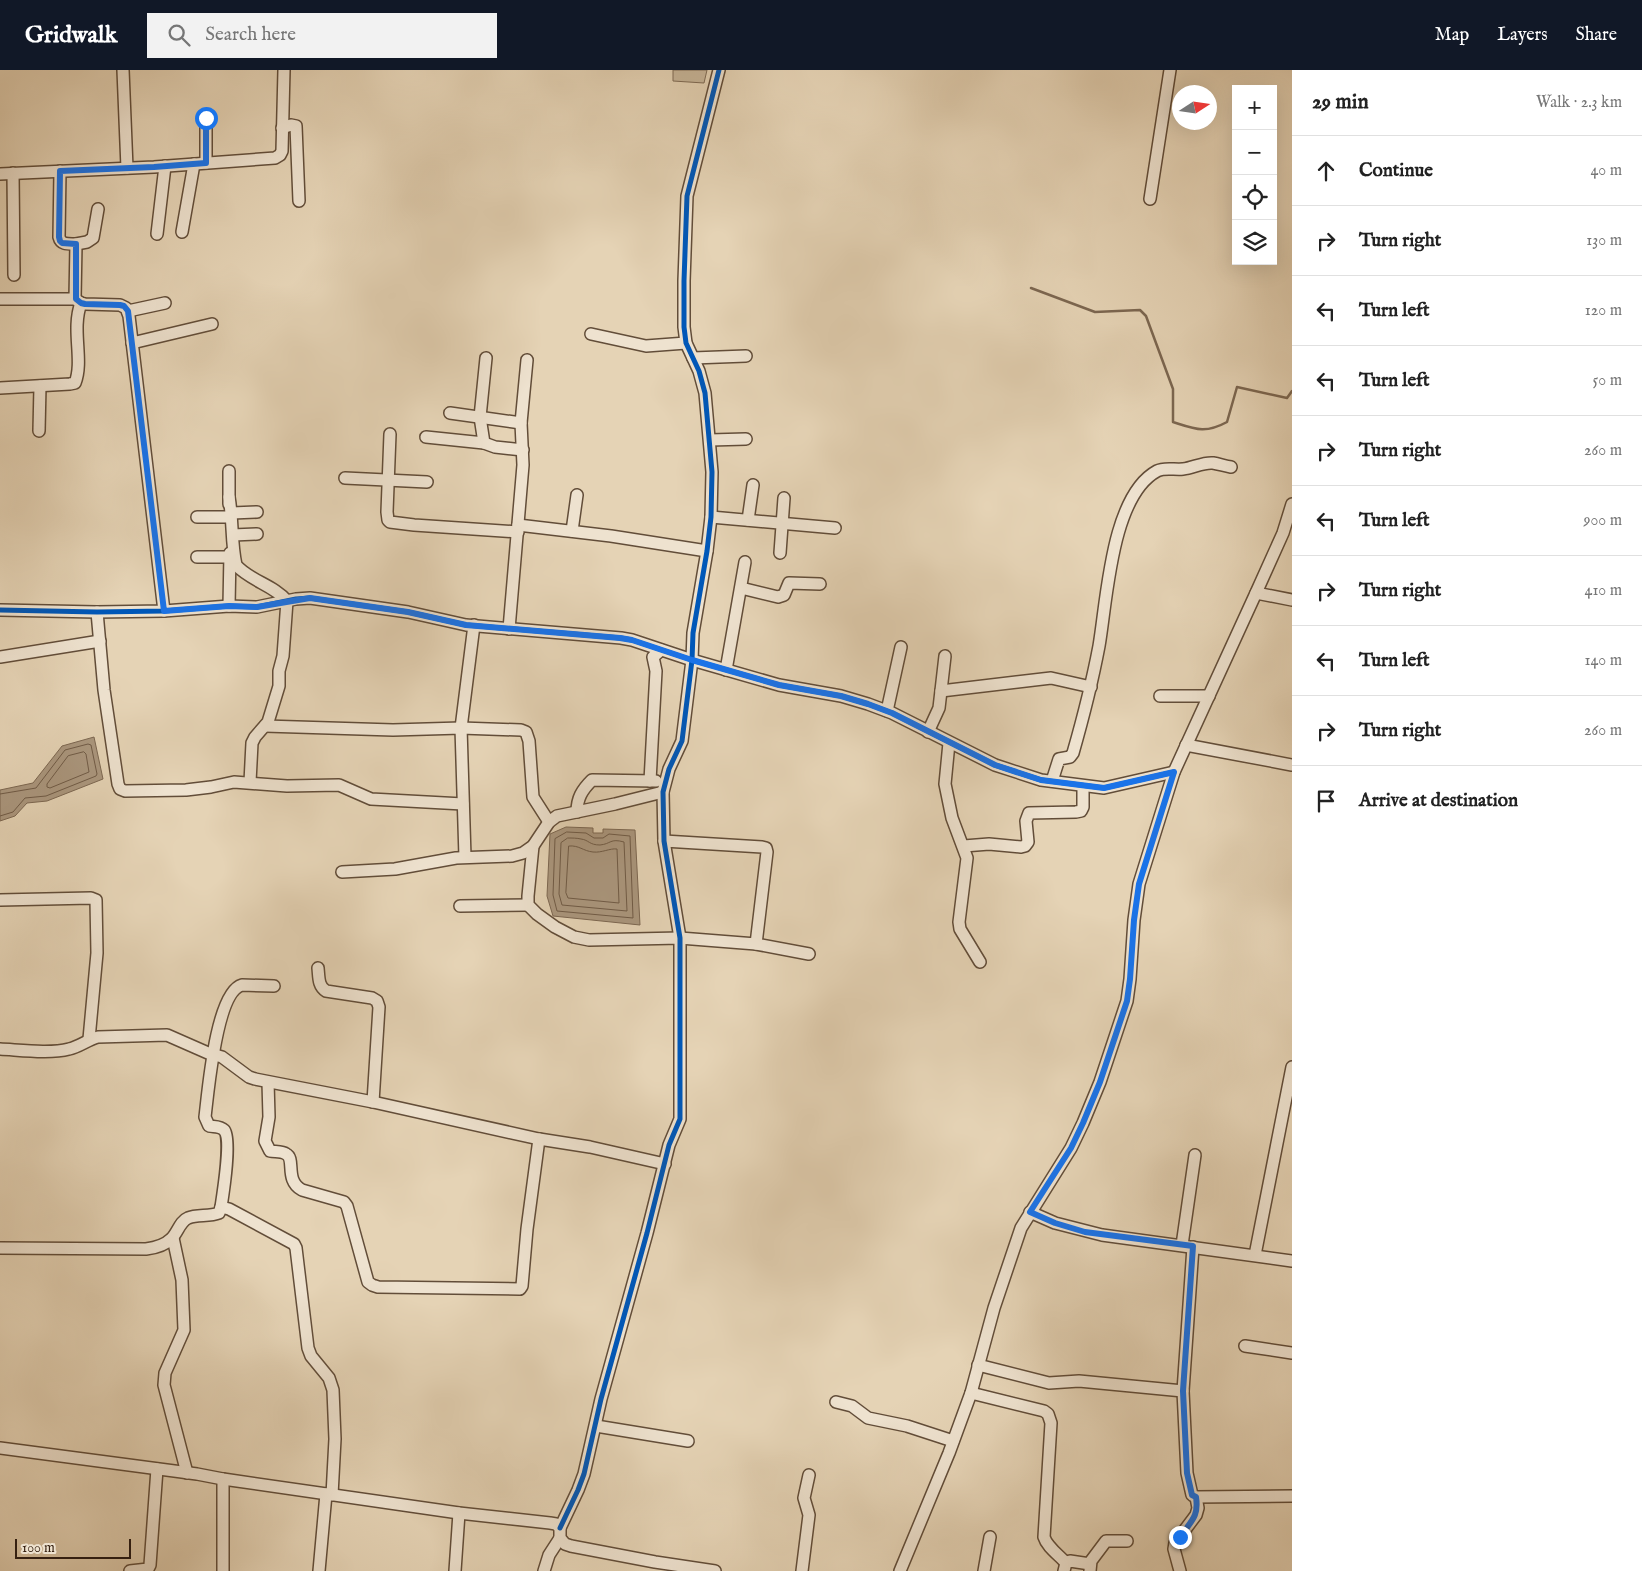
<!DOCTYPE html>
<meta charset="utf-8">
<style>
body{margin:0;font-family:"IM FELL English",serif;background:#f2f2f2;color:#222}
.controls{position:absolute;right:15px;top:15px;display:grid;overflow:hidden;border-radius:0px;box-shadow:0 5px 20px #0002}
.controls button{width:45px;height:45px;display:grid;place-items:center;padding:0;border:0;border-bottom:1px solid #e0e0e0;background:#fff;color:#222;font:25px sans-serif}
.compass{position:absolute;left:1172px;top:15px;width:45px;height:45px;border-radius:50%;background:#fff;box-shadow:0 5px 20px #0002;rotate:78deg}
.scale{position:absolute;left:15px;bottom:12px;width:116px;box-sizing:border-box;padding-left:5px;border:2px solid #362010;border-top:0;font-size:14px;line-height:18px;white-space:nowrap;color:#362010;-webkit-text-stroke:4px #eee2cf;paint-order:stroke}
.stop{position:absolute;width:15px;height:15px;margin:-11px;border:4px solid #1a73e8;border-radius:50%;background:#fff}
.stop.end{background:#1a73e8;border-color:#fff;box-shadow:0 1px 5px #0008}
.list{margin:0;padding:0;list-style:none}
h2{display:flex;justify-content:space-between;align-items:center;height:65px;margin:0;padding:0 20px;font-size:21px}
h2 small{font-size:16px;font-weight:400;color:#767676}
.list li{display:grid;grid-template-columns:32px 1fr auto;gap:15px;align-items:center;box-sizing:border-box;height:70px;padding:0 20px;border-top:1px solid #e0e0e0}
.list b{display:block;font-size:19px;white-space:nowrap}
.list em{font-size:16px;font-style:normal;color:#767676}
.icon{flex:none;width:28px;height:28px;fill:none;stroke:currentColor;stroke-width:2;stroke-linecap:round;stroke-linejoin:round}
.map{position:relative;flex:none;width:1292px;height:1501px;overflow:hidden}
header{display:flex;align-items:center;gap:30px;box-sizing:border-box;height:70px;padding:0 25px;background:#111827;color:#fff}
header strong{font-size:24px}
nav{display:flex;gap:28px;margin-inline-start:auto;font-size:18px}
.search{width:350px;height:45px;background:#f2f2f2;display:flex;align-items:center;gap:12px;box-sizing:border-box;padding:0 18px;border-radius:0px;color:#767676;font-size:19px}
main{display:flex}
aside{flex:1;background:#fff}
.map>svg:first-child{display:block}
.green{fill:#c7b599;stroke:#7e6a54}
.water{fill:#aa967d;stroke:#7c6751}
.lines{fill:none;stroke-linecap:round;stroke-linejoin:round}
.shore{stroke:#705b46;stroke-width:1}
.stream{stroke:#7c6751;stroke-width:2.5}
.minor-casing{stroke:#624d39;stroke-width:14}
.minor{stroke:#eee2cf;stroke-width:11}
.cycleway-casing{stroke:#eee2cf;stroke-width:8}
.cycleway{stroke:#0057b8;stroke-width:5}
.route{stroke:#1a73e8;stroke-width:6}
</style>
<header>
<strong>Gridwalk</strong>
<div class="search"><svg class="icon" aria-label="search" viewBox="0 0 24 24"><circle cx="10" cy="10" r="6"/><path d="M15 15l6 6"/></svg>Search here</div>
<nav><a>Map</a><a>Layers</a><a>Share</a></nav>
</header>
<main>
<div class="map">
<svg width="1292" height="1501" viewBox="0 0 1292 1501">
<rect width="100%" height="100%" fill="#e5d3b5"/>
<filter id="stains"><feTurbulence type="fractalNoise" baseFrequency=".004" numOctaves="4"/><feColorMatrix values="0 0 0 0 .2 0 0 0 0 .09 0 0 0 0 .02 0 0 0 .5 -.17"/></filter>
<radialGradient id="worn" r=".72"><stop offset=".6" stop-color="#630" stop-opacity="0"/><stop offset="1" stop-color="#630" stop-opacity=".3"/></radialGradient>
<polygon class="green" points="673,0 707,0 704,13 673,11"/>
<g class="water">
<polygon points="94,667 103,709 47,731 27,733 15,746 0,751 0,720 33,713 62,676"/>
<polygon points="566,757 593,758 593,763 603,763 603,759 635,760 640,855 553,846 547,826 550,764"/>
</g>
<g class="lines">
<g class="shore">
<polygon points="84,682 86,684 89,702 50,718 47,717 47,714 68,686"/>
<polyline points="0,724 36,718 65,680 88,674 91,675 97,704 96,706 46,726 25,728 13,742 0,746"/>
<polygon points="567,762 586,763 594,768 603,768 609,764 630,766 633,848 557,841 553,825 555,769"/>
<path d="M568,768C572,768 577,768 581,769C589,770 589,775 600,775C611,774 610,768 624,772L627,841L562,835L559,824L561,773Z"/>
<path d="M569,776C579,775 583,781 593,782C602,783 610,778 617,779L619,833L568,828L566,823Z"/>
</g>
<path class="stream" d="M1031,218L1095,242L1140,240L1146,246L1173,319V352C1195,359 1205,364 1227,352L1237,317L1287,328L1292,321"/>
<defs>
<g id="minor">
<polyline points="123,0 127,98"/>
<polyline points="282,58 291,55 296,56 299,131"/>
<polyline points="206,93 206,48"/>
<path d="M60,101L59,167C61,175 68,174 76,174"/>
<polyline points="13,103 14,205"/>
<polyline points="0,104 154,97 275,88 280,85 282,81 284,0"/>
<polyline points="1150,129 1170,0"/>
<polyline points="182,162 194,94"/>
<polyline points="157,164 165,96"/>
<polyline points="0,229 75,229 81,233 85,234 120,235 126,238 129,246 164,541"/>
<polyline points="75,229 76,174 87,172 93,168 98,139"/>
<polyline points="128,241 165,233"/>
<polyline points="591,264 646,276 686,273"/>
<polyline points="132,273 212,254"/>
<polyline points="486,288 480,347 484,373 495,377 523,380"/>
<polyline points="693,288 746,286"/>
<path d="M0,318L70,314L75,313C84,290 71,260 81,233"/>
<polyline points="450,343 521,353"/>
<polyline points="39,361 40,316"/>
<polyline points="390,364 387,442 388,450 390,452 414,455 518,462"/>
<polyline points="426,367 484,373"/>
<polyline points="710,370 746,369"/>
<polyline points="345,408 427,412"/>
<path d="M229,427C233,449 231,473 236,495C250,511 274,515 287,531L283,586L279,601V616L268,652L255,667L252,673L250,712"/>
<polyline points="229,434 229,401"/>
<polyline points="232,443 257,442"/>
<polyline points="197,447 229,447"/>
<polyline points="711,447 835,458"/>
<polyline points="748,450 753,415"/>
<polyline points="518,455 611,466 707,481"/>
<polyline points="572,461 577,425"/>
<polyline points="233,465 257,464"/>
<polyline points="780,483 784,428"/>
<polyline points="197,487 230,487"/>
<polyline points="741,518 778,527 784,525 789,513 820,514"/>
<polyline points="1256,523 1292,530"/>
<polyline points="229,536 230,483"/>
<polyline points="0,540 97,542 164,541 229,536 257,537 296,529 310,528 408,542 466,555 621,568 632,570 692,590 779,615 841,626 868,634 892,643 995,695 1041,710 1104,718 1174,702"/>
<polyline points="97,542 104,620 118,714 120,719 125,721 186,720 211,717 234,712 287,716 339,715 371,729 463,734"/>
<polyline points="509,559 523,395 521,353 527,290"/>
<polyline points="0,587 100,571"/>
<polyline points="726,600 745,492"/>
<polyline points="941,621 1051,608 1091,617"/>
<polyline points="1160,626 1209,626"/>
<polyline points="887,641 901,577"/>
<polyline points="265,656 393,660 461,658 521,660 526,662 529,671 533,727 549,752"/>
<polyline points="928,662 939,638 945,586"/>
<polyline points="949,673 945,714 952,748 967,788 959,852 960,859 980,892"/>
<polyline points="1186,675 1292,695"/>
<polyline points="650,711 656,601 653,587 661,580"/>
<path d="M1052,711L1059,689L1070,687L1073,683C1083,648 1092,613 1099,576C1107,530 1111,426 1157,401C1164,397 1175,400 1183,399C1193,398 1203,392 1213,393C1219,394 1225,396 1231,397"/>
<path d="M577,742C577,728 582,720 592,710L656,711"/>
<polyline points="664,771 762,777 766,778 767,782 756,874"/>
<polyline points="533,776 528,826 528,835 537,844 555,857 574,867 589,870 680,868 756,874 809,884"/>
<polyline points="964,776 989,774 1021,777 1025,776 1028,772 1026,751 1029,743 1076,742 1081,741 1083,737 1083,716"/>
<polyline points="465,787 461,658 474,555"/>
<polyline points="342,802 395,799 456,788 512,786 523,783 533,776 549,752 557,746 615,734 663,722"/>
<polyline points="0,830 91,828 96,830 97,883 89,969"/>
<polyline points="460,836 528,835"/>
<path d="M318,898C319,907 318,916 326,921L372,928L377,931L379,937L373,1032"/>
<path d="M0,979C20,980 50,984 69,979C79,977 87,970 98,967L167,965L208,983L222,987L249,1007L255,1009L373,1032L539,1069L590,1077L665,1094"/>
<path d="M268,1012L269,1047L265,1071L270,1081C275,1082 282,1081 286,1084C296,1089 284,1110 302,1120L344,1132L347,1136L368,1212L372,1215L378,1217L520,1219L522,1216L527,1159L539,1069"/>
<polyline points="221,1137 229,1139 294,1174 296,1178 308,1278 311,1286 329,1308 333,1320 335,1369 332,1425"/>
<polyline points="1030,1142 1055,1153 1102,1165 1292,1191"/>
<polyline points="173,1168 182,1210 184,1260 165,1303 164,1315 187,1403"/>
<polyline points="1182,1175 1195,1085"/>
<polyline points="1193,1177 1183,1321 1187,1403 1192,1425 1196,1427 1292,1426"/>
<path d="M0,1178L146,1179C154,1178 165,1175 171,1169C177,1164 180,1151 188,1148C197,1144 209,1147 219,1143L221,1137C223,1124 232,1068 224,1060C220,1056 214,1057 209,1056L205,1047C208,1023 216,922 242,915L274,916"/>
<polyline points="1255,1185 1292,997"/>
<polyline points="1245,1276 1292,1283"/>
<polyline points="978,1295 1049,1313 1079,1311 1183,1321"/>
<path d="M971,1323L1044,1341L1048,1344L1051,1353L1044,1467C1047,1477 1059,1485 1066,1493"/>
<polyline points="836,1332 852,1336 868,1348 907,1356 953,1371"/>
<polyline points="596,1356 688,1371"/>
<polyline points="0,1378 197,1404 223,1409 459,1443 550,1453 556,1454 560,1458 560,1468 565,1474 571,1476 655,1492 715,1501"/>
<polyline points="560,1458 578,1420 584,1404 601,1329 647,1163 669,1075 680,1049 680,868 664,771 663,722 669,699 682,671 692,590 693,563 707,481 711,447 712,402 705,323 699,301 686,273 684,257 684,211 687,126 719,0"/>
<polyline points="130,1501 148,1499 150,1495 157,1399"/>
<polyline points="223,1501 223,1409"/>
<polyline points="319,1501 326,1424"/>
<polyline points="455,1501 459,1443"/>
<polyline points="544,1501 549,1485 560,1468"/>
<polyline points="802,1501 809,1445 804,1428 809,1405"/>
<polyline points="900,1501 949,1383 971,1323 994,1238 1021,1158 1071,1078 1083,1053 1100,1012 1127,931 1130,909 1134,850 1139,814 1174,702 1256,523 1283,463 1292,434"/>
<polyline points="984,1501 990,1467"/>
<polyline points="1064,1501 1066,1493 1070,1491 1090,1494"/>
<polyline points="1090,1501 1091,1491 1106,1471 1127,1471"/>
<polyline points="1180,1501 1174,1479 1175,1473 1196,1445 1198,1438 1196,1427"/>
</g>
</defs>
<use href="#minor" class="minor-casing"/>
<use href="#minor" class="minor"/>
<defs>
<g id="cycleway">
<polyline points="0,540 97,542 164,541 229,536 257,537 296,529 310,528 408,542 466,555 621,568 632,570 692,590 779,615 841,626 868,634 892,643 995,695 1041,710 1104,718 1174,702"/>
<polyline points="560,1458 578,1420 584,1404 601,1329 647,1163 669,1075 680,1049 680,868 664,771 663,722 669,699 682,671 692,590 693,563 707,481 711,447 712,402 705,323 699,301 686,273 684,257 684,211 687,126 719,0"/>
</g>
</defs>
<use href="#cycleway" class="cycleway-casing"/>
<use href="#cycleway" class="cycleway"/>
</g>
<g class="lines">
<path class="route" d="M206,48V93L154,97L60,101L59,167L60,171L62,173L76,174V229L81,233L85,234L120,235L124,236L128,241L164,541L229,536L257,537L310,528L408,542L466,555L620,568L632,570L692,590L779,615L841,626L868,634L892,643L995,695L1041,710L1104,718L1174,702L1139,814L1134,850L1130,909L1127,931L1100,1012L1083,1053L1071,1078L1030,1142L1055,1153L1085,1162L1193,1176L1183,1321L1187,1403L1192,1425L1196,1427C1199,1447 1191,1451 1180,1467"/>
</g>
<rect width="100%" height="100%" filter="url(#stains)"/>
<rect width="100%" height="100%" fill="url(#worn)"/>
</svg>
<div class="controls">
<button>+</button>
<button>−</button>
<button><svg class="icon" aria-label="locate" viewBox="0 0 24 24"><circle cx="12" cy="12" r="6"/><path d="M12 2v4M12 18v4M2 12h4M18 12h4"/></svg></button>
<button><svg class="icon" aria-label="layers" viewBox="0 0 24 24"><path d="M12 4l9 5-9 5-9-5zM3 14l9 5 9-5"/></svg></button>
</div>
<svg class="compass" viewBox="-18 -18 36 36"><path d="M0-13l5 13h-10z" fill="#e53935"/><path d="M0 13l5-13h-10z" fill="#767676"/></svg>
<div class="scale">100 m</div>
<div class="stop" style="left:206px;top:48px"></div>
<div class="stop end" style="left:1180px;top:1467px"></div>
</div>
<aside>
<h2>29 min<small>Walk · 2.3 km</small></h2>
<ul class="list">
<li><svg class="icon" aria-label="ahead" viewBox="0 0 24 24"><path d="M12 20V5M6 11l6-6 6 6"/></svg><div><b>Continue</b></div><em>40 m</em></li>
<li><svg class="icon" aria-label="right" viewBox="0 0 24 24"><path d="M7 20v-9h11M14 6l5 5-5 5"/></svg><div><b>Turn right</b></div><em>130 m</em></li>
<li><svg class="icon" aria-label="left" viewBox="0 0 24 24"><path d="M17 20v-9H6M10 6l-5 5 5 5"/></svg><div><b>Turn left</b></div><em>120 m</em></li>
<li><svg class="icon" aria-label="left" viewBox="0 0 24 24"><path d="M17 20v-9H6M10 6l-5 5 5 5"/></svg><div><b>Turn left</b></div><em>50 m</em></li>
<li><svg class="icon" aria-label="right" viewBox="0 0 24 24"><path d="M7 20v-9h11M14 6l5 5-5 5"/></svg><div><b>Turn right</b></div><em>260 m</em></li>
<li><svg class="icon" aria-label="left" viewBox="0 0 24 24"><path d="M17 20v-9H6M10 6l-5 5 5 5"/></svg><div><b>Turn left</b></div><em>900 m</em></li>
<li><svg class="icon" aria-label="right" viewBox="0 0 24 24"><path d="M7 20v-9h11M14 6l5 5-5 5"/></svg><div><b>Turn right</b></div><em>410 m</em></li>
<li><svg class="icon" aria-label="left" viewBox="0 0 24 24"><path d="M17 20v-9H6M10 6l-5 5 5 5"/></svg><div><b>Turn left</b></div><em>140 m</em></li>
<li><svg class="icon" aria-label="right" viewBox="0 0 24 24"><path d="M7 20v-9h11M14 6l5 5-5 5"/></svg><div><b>Turn right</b></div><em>260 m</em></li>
<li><svg class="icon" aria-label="arrive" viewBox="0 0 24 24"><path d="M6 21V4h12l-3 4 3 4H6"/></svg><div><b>Arrive at destination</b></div></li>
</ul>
</aside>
</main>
